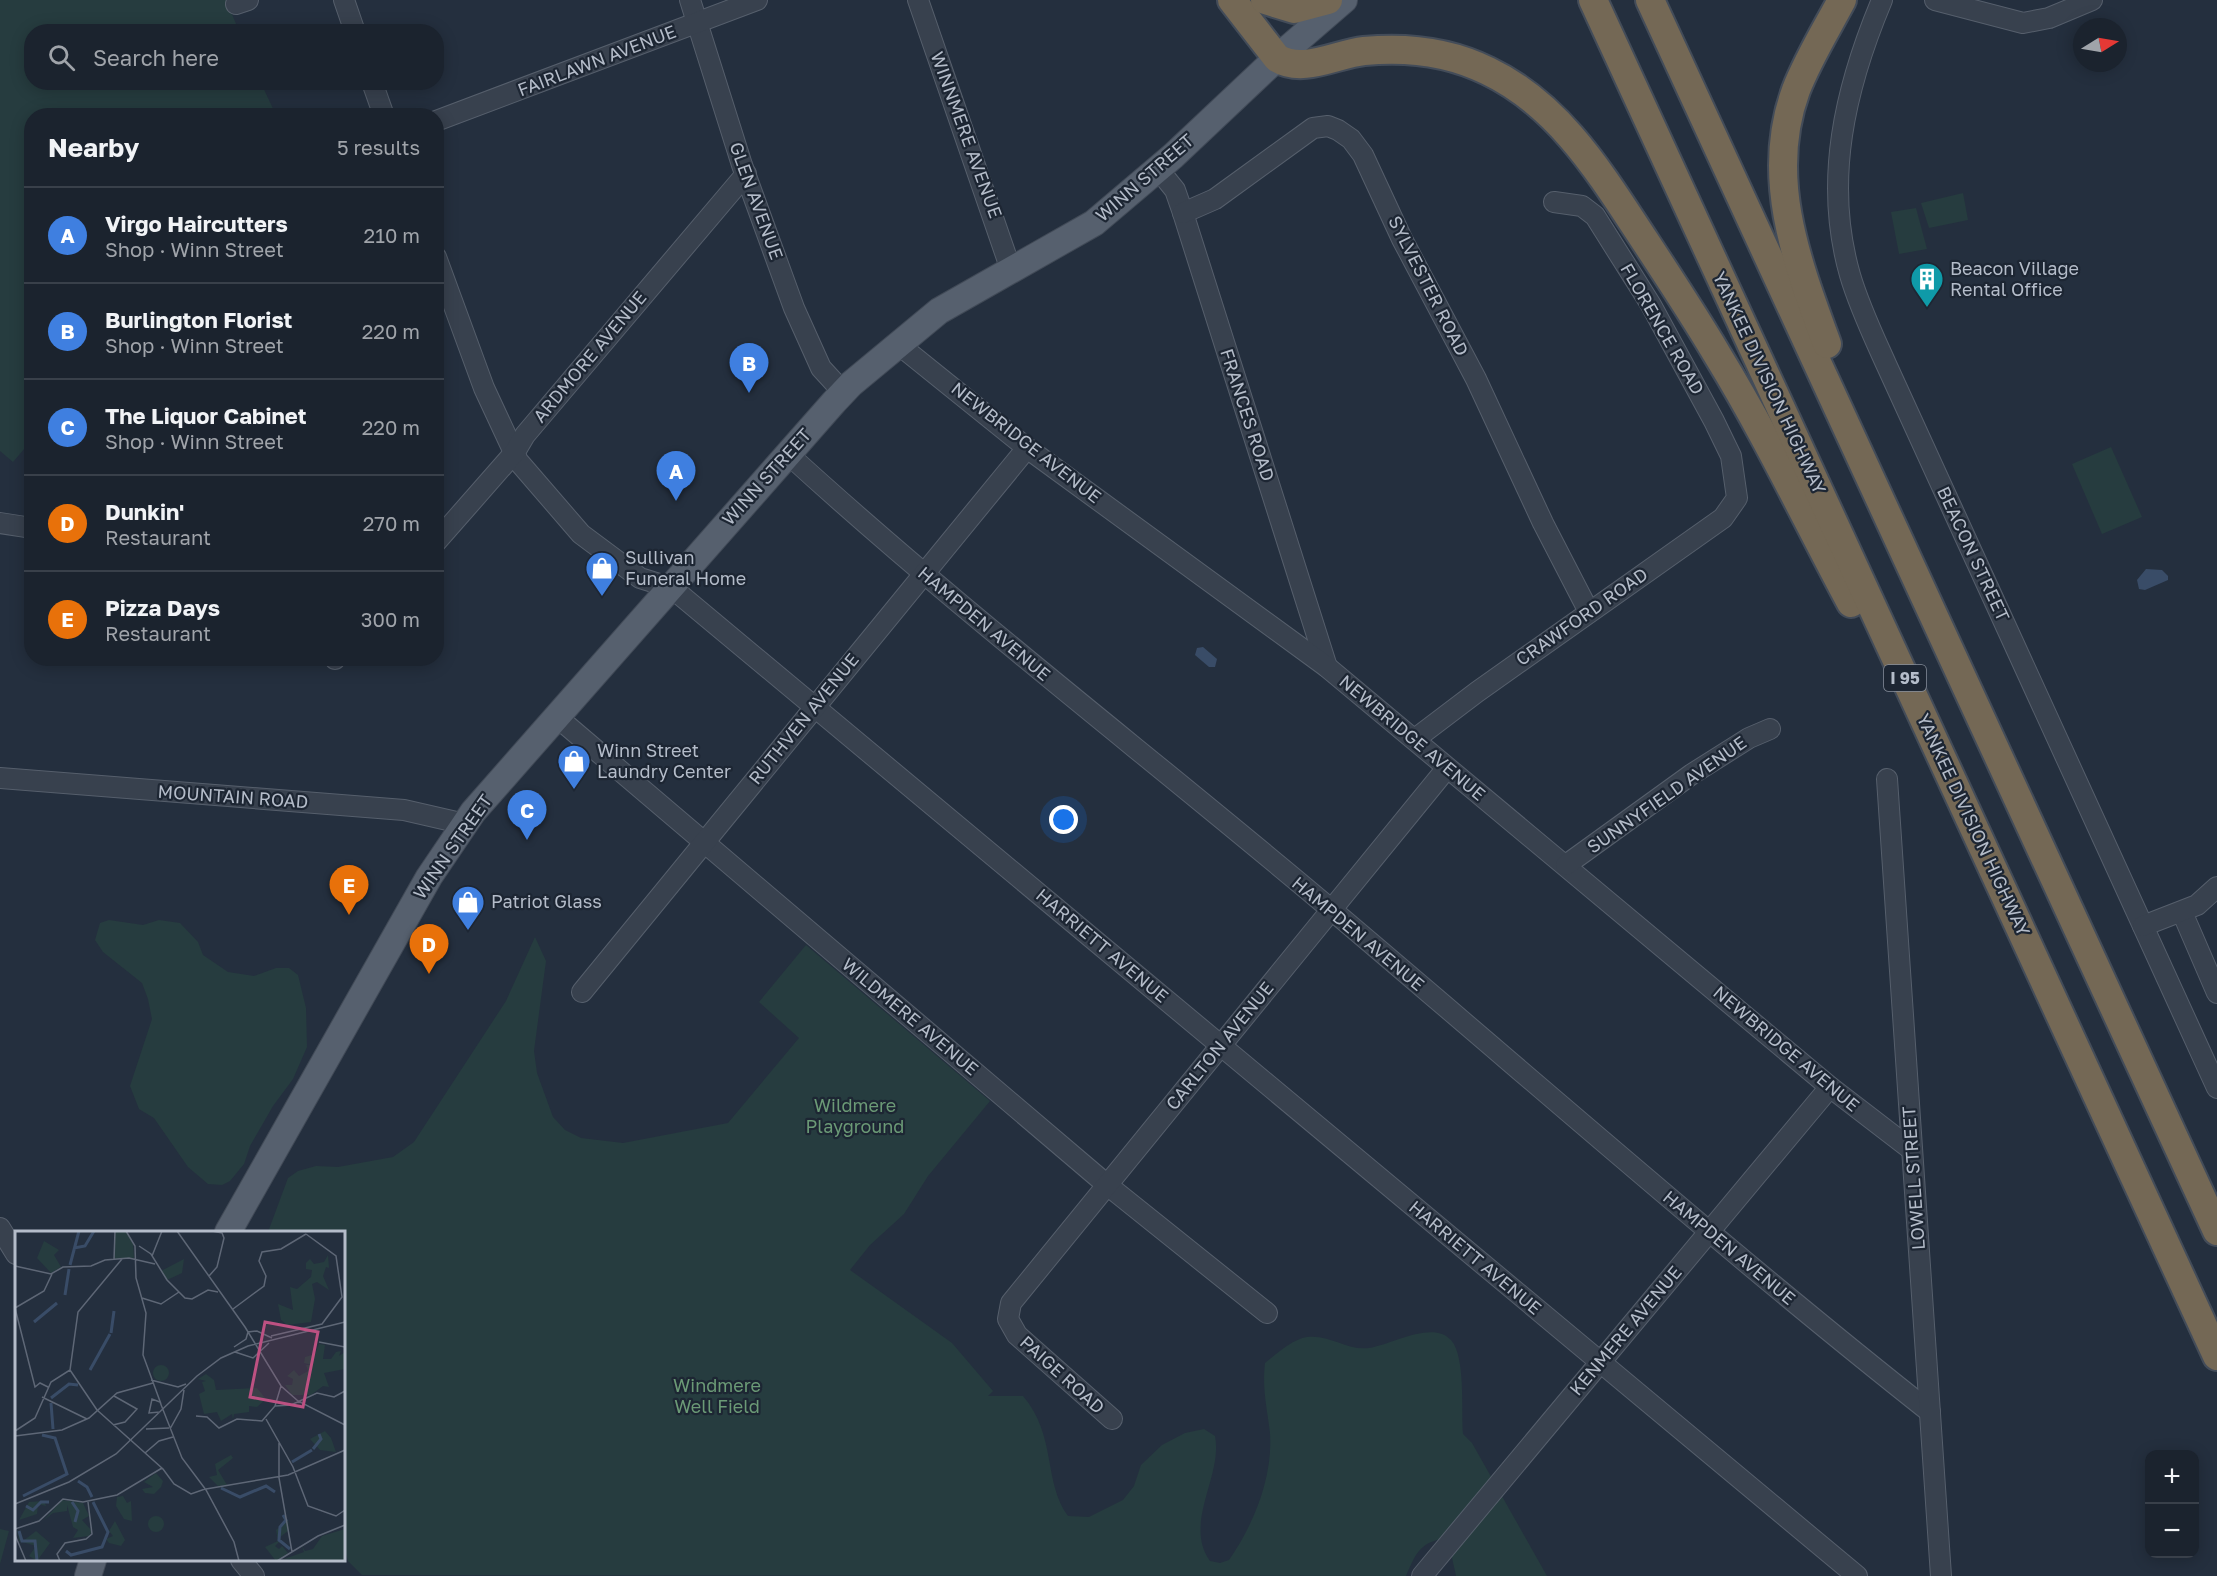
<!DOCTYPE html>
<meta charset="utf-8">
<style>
body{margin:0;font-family:"Golos Text",sans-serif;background:#282f3a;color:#f1f3f6}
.controls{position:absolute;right:18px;bottom:18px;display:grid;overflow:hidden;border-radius:12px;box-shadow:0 3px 15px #0003}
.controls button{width:54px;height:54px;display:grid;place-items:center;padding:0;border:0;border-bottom:2px solid #39404a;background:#1b232e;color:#f1f3f6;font:30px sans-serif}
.compass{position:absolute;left:2073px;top:18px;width:54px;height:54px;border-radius:50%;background:#1b232e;box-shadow:0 3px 15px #0003;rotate:79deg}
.you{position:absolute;left:1064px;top:820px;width:21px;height:21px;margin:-15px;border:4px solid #fff;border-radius:50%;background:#1a73e8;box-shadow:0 0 0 9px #1a73e833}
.badge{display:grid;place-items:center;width:39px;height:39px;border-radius:50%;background:#1a73e8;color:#fff;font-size:20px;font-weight:700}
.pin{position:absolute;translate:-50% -50px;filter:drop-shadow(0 2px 3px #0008)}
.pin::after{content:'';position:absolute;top:32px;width:21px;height:18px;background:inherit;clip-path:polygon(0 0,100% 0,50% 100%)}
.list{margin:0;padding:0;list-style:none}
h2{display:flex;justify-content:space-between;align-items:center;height:78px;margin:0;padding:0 24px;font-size:26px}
h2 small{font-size:20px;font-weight:400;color:#a0a4aa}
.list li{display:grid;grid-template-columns:39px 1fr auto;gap:18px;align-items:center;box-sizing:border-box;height:96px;padding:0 24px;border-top:2px solid #39404a}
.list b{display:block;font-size:22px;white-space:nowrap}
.list p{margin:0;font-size:20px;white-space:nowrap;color:#a0a4aa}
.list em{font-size:20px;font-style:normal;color:#a0a4aa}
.icon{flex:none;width:33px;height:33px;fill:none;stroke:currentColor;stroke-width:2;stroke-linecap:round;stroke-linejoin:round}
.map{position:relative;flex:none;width:2217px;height:1576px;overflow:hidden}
.search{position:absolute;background:#1b232e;box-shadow:0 3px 15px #0003;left:24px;top:24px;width:420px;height:66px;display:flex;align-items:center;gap:15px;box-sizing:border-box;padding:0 21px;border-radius:24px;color:#a0a4aa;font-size:22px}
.panel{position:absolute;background:#1b232e;box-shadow:0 3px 15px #0003;left:24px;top:108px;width:420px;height:558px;border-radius:24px}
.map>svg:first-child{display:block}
.green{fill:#263c3f}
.water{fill:#394c67}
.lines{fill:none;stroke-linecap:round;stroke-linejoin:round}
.minor-casing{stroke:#565f6c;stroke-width:22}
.major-casing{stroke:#414a57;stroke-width:28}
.highway-casing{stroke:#434c59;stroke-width:32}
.minor{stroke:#38414e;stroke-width:20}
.major{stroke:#56606e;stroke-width:26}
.highway{stroke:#746855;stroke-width:28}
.labels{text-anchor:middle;stroke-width:4.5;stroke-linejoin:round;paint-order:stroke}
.shield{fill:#1d2633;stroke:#878f9c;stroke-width:1.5}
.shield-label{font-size:16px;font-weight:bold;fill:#b4bcc9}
.street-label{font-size:18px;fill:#b4bcc9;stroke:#1d2633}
.poi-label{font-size:18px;fill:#b4bcc9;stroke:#1d2633;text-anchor:start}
.park-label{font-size:18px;fill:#6b9a76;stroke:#1d2633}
.inset-river{fill:none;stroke:#394c67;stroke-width:3}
.inset-road{fill:none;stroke:#5e6776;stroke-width:1.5}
.view{fill:#bd5182;fill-opacity:0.15;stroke:#bd5182;stroke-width:3}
.inset-edge{fill:none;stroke:#b4bcc9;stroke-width:3}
</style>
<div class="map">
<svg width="2217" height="1576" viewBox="0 0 2217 1576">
<rect width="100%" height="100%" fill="#242f3e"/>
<g class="green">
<polygon points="0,0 226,0 239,31 32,32 32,82 261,83 276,115 32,116 31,441 13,462 0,451"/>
<polygon points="1963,193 1968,220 1929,228 1921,203"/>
<polygon points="1916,208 1927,249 1899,254 1891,212"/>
<polygon points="2111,447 2142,517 2102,534 2072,464"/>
<polygon points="109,920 143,925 159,920 180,923 198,942 203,955 228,972 254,976 276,968 289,968 298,975 306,1008 307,1047 293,1079 273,1106 250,1146 244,1164 230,1181 222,1185 208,1184 188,1167 154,1118 139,1109 130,1086 152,1019 148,999 142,983 103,952 95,940 100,923"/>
<path d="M535,937L546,961L534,1051L537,1073L553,1117L565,1130L581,1138L623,1143L728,1123L799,1038L759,1002L806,945L990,1101L928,1176L904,1214L870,1245L850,1270L952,1343L993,1391L988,1396H1023C1057,1436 1043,1482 1068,1516L1089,1517L1123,1500L1134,1486L1141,1465L1162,1445L1185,1433L1204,1429L1215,1436C1223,1476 1183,1523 1210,1561L1220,1563L1229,1560C1254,1524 1273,1477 1270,1433C1267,1407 1262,1390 1265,1363C1276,1354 1293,1339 1307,1337C1329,1334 1348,1351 1369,1348C1393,1344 1433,1320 1451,1340C1466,1357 1461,1411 1463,1434L1472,1443L1547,1576H1456L1451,1553L1441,1539C1418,1544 1415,1556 1406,1576L362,1575L348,1561L344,1546V1232H268L288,1178L298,1171L316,1166L338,1167L393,1157L414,1142L506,1001Z"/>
<polygon points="0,1529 9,1531 0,1564"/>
</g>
<g class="water">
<polygon points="2146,569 2162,570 2168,576 2168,580 2145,590 2139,589 2137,580"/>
<polygon points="1203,647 1217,659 1215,667 1209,667 1195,655 1197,648"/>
</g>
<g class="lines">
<defs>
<g id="minor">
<polyline points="344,0 355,32"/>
<polyline points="690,0 742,165 794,308 821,368 843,392"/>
<polyline points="918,0 1011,270"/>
<path d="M1882,0C1845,88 1823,181 1850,275C1859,306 1873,335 1886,364L2217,1088"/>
<polyline points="1935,0 2023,23 2049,18 2092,0"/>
<polyline points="236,4 248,0"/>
<polyline points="372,82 384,116"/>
<polyline points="436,121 757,0"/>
<polyline points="1158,169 1175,190 1183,213 1327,667"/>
<polyline points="1183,213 1215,199 1313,128 1328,126 1338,130 1351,139 1363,155 1402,239 1476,379 1543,523 1589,612"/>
<polyline points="436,257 484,388 518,461 581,534 640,578 672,588 1857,1576"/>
<polyline points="898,344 1027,448 1327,667 1830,1087 1912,1150"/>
<path d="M788,454C963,614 1152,758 1333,911C1532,1079 1726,1251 1930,1412"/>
<polyline points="0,523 32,528"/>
<polyline points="436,542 515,452 525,435 746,174"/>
<polyline points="335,659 335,658"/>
<polyline points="557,717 1106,1184 1267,1313"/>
<polyline points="1415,739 1477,692 1723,518 1737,498 1731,456 1714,421 1651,305 1595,216 1582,206 1554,202"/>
<polyline points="0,778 404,810 465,824"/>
<polyline points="1887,779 1941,1576"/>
<polyline points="1566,865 1692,774 1749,738 1770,729"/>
<polyline points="2182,912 2217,993"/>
<polyline points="2143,926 2197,905 2217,887"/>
<polyline points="582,992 1027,448"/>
<polyline points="0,1228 16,1254"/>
<polyline points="1112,1419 1017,1335 1008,1319 1011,1303 1447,768"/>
<polyline points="241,1560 254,1576"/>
<polyline points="1422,1576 1830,1087"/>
</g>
<g id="major">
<polyline points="228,1232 429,877 473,812 834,402 851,384 939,311 1094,223 1173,156 1277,58 1344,0"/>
<polyline points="88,1576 93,1560"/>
</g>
<g id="highway">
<path d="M1232,0L1277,58C1303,74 1336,54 1364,51C1406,47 1450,52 1488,71C1561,106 1602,176 1645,241C1670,279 1695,317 1718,356C1767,436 1807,521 1851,603"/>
<polyline points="1265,0 1294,9 1328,0"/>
<polyline points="1593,0 2217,1356"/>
<polyline points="1650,0 2217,1231"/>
<path d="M1827,344C1797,262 1764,177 1796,90C1808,59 1826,30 1842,0"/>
</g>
</defs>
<use href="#minor" class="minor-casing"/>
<use href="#major" class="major-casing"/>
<use href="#highway" class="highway-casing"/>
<use href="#minor" class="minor"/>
<use href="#major" class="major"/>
<use href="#highway" class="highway"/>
</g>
<defs>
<symbol id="building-pin" viewBox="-11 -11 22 30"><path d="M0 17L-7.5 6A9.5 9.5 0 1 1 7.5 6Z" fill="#0f9aa8" stroke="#1d2633"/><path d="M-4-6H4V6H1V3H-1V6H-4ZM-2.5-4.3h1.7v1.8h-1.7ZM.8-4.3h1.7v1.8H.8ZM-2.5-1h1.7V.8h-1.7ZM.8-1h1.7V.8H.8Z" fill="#fff"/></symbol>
<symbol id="shop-pin" viewBox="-11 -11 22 30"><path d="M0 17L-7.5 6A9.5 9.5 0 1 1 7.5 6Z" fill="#3f7fe0" stroke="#1d2633"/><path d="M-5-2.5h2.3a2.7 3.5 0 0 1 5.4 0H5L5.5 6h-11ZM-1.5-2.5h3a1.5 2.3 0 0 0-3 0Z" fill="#fff"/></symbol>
</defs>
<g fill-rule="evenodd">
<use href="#building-pin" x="1908" y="260" width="38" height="52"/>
<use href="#shop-pin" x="583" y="549" width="38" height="52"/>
<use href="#shop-pin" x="555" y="742" width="38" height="52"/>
<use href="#shop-pin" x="449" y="883" width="38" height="52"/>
</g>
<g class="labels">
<rect class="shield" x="1884" y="665" width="42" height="26" rx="4.5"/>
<g class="shield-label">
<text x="1905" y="684">I 95</text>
</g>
<g class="street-label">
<text transform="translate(597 61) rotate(-21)" y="6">FAIRLAWN AVENUE</text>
<text transform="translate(966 135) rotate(70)" y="6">WINNMERE AVENUE</text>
<text transform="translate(1145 178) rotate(-41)" y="6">WINN STREET</text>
<text transform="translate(756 201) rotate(70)" y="6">GLEN AVENUE</text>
<text transform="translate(1428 286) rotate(63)" y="6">SYLVESTER ROAD</text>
<text transform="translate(1662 329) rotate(60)" y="6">FLORENCE ROAD</text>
<text transform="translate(590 357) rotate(-50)" y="6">ARDMORE AVENUE</text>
<text transform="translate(1769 383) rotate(65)" y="6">YANKEE DIVISION HIGHWAY</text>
<text transform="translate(1247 415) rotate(72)" y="6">FRANCES ROAD</text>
<text transform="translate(1026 443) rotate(38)" y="6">NEWBRIDGE AVENUE</text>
<text transform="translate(767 477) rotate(-48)" y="6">WINN STREET</text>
<text transform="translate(1973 554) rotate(65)" y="6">BEACON STREET</text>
<text transform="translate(1582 617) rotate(-35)" y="6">CRAWFORD ROAD</text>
<text transform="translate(984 624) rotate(40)" y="6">HAMPDEN AVENUE</text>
<text transform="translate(804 719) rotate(-51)" y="6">RUTHVEN AVENUE</text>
<text transform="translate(1412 738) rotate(40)" y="6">NEWBRIDGE AVENUE</text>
<text transform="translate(1667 795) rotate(-35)" y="6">SUNNYFIELD AVENUE</text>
<text transform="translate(233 797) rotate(4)" y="6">MOUNTAIN ROAD</text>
<text transform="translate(1973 825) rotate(65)" y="6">YANKEE DIVISION HIGHWAY</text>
<text transform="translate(453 847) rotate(-55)" y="6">WINN STREET</text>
<text transform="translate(1358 934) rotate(40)" y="6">HAMPDEN AVENUE</text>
<text transform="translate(1102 946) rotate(40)" y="6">HARRIETT AVENUE</text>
<text transform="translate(910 1017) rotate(40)" y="6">WILDMERE AVENUE</text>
<text transform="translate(1220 1046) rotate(-51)" y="6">CARLTON AVENUE</text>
<text transform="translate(1786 1049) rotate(40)" y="6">NEWBRIDGE AVENUE</text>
<text transform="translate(1914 1178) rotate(-94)" y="6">LOWELL STREET</text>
<text transform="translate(1729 1248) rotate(40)" y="6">HAMPDEN AVENUE</text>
<text transform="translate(1475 1258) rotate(40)" y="6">HARRIETT AVENUE</text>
<text transform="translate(1626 1331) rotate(-50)" y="6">KENMERE AVENUE</text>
<text transform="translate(1062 1375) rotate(42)" y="6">PAIGE ROAD</text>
</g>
<g class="poi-label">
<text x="1950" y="275">Beacon Village<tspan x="1950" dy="21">Rental Office</tspan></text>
<text x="625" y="564">Sullivan<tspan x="625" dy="21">Funeral Home</tspan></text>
<text x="597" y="757">Winn Street<tspan x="597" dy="21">Laundry Center</tspan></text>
<text x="491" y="908">Patriot Glass</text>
</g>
<g class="park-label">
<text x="855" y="1112">Wildmere<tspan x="855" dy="21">Playground</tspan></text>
<text x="717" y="1392">Windmere<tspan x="717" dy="21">Well Field</tspan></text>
</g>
</g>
<g transform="translate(15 1231)">
<rect width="330" height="330" fill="#242f3e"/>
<path d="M100,0H111L118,13L119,27L99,28ZM29,10L44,19L39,24L46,36L36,42L22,27ZM313,24L314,37L311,36L308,45L314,59L302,51L297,53L300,68L296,91L272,94L266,89L263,73L278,79L275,56L282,58L296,46L297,39L291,38V32L295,28L299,33L309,31ZM169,28L167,42L152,49L146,40ZM304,113L310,114L308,128H316L321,121L326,120L324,125L330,121V138L309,142L314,156L308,155L296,164H277L270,154H277L278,148L272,145L279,139L284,145L293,140L291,134H296L289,132L290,126L300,123ZM138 142a8 8 0 1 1 16 0a8 8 0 1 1-16 0ZM191,143L199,149L201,159L242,157L251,168L242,176L234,175V181L219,183L218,188L217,183L206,190L202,181L189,183L184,163L190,160L187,151L191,150L183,148ZM310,200L316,207L321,221L305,219L295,208ZM216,224L218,227L203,239L212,254L203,255L194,246L202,244L200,233ZM141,242L148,250L146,256L139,263L130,262L127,258L138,256L129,251ZM108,265L112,272L116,270L117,290L109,288L101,275L102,266ZM47,269L68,272L74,285L67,289L77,300L74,305L58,307L63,299L58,296L52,274V280L38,282L29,289ZM14,271L29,270L31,275L23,273L22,283L4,289ZM133 293a8 8 0 1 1 16 0a8 8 0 1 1-16 0ZM273,289L274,299L264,307L274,318L264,311L260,315L264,318L267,315L273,322L261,330L250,316L263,310L261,299ZM100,290L110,309L106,315L94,312L91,308L98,305L94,300ZM2,298L8,310L21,300L35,312L22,330L14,325L21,315L4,310ZM330,298V330L269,328L289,321L287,315L290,320L298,318L307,305Z" fill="#263c3f"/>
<path class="inset-river" d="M59,17L70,15L79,0M55,34L64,0M50,64L54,38M19,91L42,72M96,102L99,80M75,139L95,103M36,167L54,153L63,154M36,172L38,198M298,218L306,208L304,203M277,231L297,219M63,250L72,256L77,266M206,257L225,266L251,255L260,261M8,265L52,243L40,207L27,204M57,271L63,280L60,291M11,275L18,279L26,271H34M268,284L271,289L265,296L264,309L275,318M4,300L7,310H20L22,330M51,320L56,324L87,316L93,301L78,271"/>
<path class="inset-road" d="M111,0L120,15L121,47L131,82L128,124L146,173M162,0L230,96L266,155L283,170L330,194M124,15L136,23L152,49L170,67L177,68L193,59L203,61M137,25L147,0M99,29L100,0M0,35L36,43L48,36L76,35L90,29L114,27L140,33M194,45L202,36L209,7L207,2L197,0M127,67L146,73L164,61M0,77L20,156L25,152L33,156M0,77L29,60L37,43M218,78L249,55L251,45L244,30L247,21L266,18L291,3M256,105L307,93L327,66L321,25L291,3M304,111L330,116M219,116L231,108L233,101L242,100L257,107M220,121L238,127L254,112M55,139L82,179M136,149L163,156L171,153M27,166L72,188M260,175L276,174L302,162L319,166L330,160M82,179L148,238L159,253L176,263L190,258M145,181L134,182L137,168L145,171L167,227L191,259L219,311L224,330M181,185L192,186L204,197L222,188L247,190L260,175L266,155M251,188L278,236L293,275L321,285L330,279M98,194L110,191L122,178L99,165M131,198L154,197M155,198L166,178L169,159M0,200L20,187L36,151L55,139L63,81L107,28M0,205L47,199L74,187L102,162L138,152M264,212V247L277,321M130,222L144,210L158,206M191,258L273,244L330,219M0,273L54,251L101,223L182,145L206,127L233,115L330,91M0,298L24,290L48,268L68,271L102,264L147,237M0,304L11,330M45,330L42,323L50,312L71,308L77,303L73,271M262,330L303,305L330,294"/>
<path class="view" d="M250,91L303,101L288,176L235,166Z"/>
<rect width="330" height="330" class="inset-edge"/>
</g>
</svg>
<div class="controls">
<button>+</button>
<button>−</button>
</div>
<svg class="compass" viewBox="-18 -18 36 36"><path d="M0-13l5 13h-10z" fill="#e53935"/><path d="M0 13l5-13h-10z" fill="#a0a4aa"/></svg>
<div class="you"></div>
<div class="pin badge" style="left:676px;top:501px;background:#3f7fe0">A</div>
<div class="pin badge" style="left:749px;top:393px;background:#3f7fe0">B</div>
<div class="pin badge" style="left:527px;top:840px;background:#3f7fe0">C</div>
<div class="pin badge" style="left:429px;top:974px;background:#e8710a">D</div>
<div class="pin badge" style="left:349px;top:915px;background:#e8710a">E</div>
<div class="search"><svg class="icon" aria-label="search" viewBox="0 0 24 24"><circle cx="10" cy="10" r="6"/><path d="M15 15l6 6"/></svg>Search here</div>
<section class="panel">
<h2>Nearby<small>5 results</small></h2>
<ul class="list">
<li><span class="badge" style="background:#3f7fe0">A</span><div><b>Virgo Haircutters</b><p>Shop · Winn Street</p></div><em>210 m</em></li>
<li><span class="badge" style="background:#3f7fe0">B</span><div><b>Burlington Florist</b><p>Shop · Winn Street</p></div><em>220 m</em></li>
<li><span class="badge" style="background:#3f7fe0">C</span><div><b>The Liquor Cabinet</b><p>Shop · Winn Street</p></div><em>220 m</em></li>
<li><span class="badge" style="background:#e8710a">D</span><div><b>Dunkin'</b><p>Restaurant</p></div><em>270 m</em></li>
<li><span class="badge" style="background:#e8710a">E</span><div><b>Pizza Days</b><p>Restaurant</p></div><em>300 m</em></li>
</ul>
</section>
</div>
